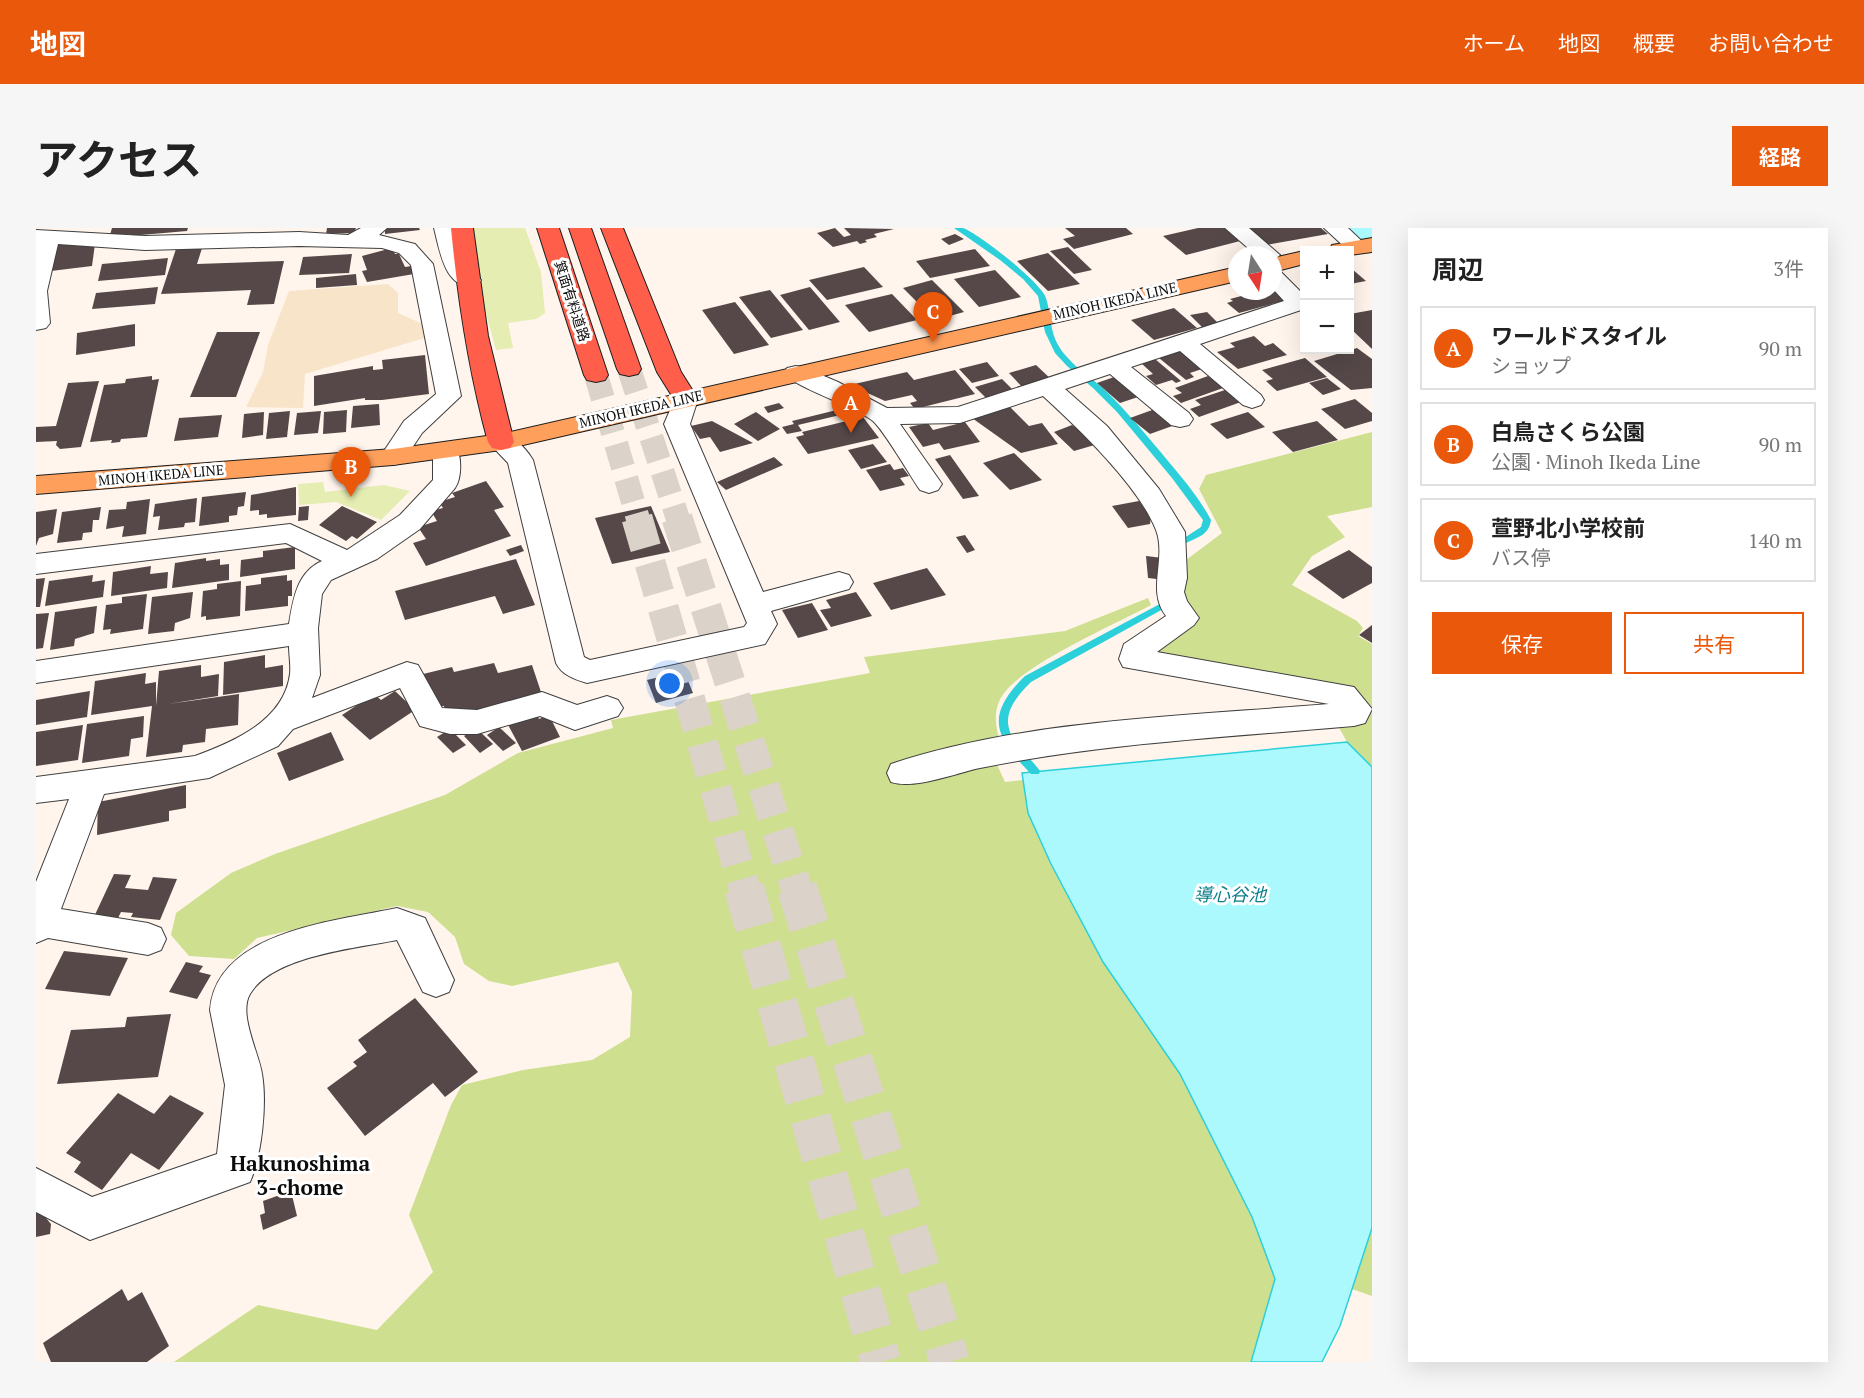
<!DOCTYPE html>
<html lang="ja">
<meta charset="utf-8">
<style>
body{margin:0;font-family:"PT Serif","Noto Sans JP",serif;background:#f6f6f6;color:#222}
.controls{position:absolute;right:18px;top:18px;display:grid;overflow:hidden;border-radius:0px;box-shadow:0 6px 24px #0002}
.controls button{width:54px;height:54px;display:grid;place-items:center;padding:0;border:0;border-bottom:2px solid #e0e0e0;background:#fff;color:#222;font:30px sans-serif}
.compass{position:absolute;left:1192px;top:18px;width:54px;height:54px;border-radius:50%;background:#fff;box-shadow:0 6px 24px #0002;rotate:168deg}
.you{position:absolute;left:634px;top:456px;width:21px;height:21px;margin:-15px;border:4px solid #fff;border-radius:50%;background:#1a73e8;box-shadow:0 0 0 9px #1a73e833}
.badge{display:grid;place-items:center;width:39px;height:39px;border-radius:50%;background:#ea580c;color:#fff;font-size:20px;font-weight:700}
.pin{position:absolute;translate:-50% -50px;filter:drop-shadow(0 2px 3px #0008)}
.pin::after{content:'';position:absolute;top:32px;width:21px;height:18px;background:inherit;clip-path:polygon(0 0,100% 0,50% 100%)}
.list{margin:0;padding:0;list-style:none}
h2{display:flex;justify-content:space-between;align-items:center;height:78px;margin:0;padding:0 24px;font-size:26px}
h2 small{font-size:20px;font-weight:400;color:#767676}
.list li{display:grid;grid-template-columns:39px 1fr auto;gap:18px;align-items:center;box-sizing:border-box;height:84px;margin:0 12px 12px;padding:0 12px;border:2px solid #e0e0e0;border-radius:0px}
.list b{display:block;font-size:22px;white-space:nowrap}
.list p{margin:0;font-size:20px;white-space:nowrap;color:#767676}
.list em{font-size:20px;font-style:normal;color:#767676}
.actions{display:flex;gap:12px;padding:18px 24px}
.actions a{flex:1;padding:14px 0;border:2px solid #ea580c;border-radius:0px;text-align:center;font-size:21px;color:#ea580c}
.actions .main{background:#ea580c;color:#fff}
.map{position:relative;flex:none;width:1336px;height:1134px;overflow:hidden;border-radius:0px}
header{display:flex;align-items:center;gap:36px;box-sizing:border-box;height:84px;padding:0 30px;background:#ea580c;color:#fff}
header strong{font-size:28px}
nav{display:flex;gap:33px;margin-inline-start:auto;font-size:21px}
.intro{display:flex;align-items:center;justify-content:space-between;box-sizing:border-box;height:144px;padding:0 36px}
h1{margin:0;font-size:42px}
.button{padding:15px 27px;border-radius:0px;background:#ea580c;color:#fff;font-size:21px;font-weight:700}
main{display:flex;gap:36px;padding:0 36px}
aside{flex:1;background:#fff;border-radius:0px;box-shadow:0 6px 24px #0002}
.map>svg:first-child{display:block}
.farmland{fill:#f8e4c9}
.green{fill:#e5edb2}
.forest{fill:#cfdf90}
.water{fill:#abf9fc;stroke:#2bd0da;stroke-width:1.5}
.lines{fill:none;stroke-linecap:round;stroke-linejoin:round}
.stream{fill:#2bd0da;fill-rule:evenodd}
.river{fill:#abf9fc;fill-rule:evenodd}
.building{fill:#564848}
.highway-tunnel-far2{stroke:#dbd2ca;stroke-width:24;stroke-dasharray:24 12;stroke-linecap:butt}
.highway-tunnel-far1{stroke:#dbd2ca;stroke-width:31;stroke-dasharray:31 16;stroke-linecap:butt}
.highway-tunnel{stroke:#dbd2ca;stroke-width:40;stroke-dasharray:40 20;stroke-linecap:butt}
.minor-casing{stroke:#3f3f3f;stroke-width:2}
.major-casing{stroke:#1d1d1d;stroke-width:2}
.highway-casing{stroke:#1d1d1d;stroke-width:2}
.minor{fill:#fff;fill-rule:evenodd}
.major{fill:#ff9f5c;fill-rule:evenodd}
.highway{fill:#ff5f4a;fill-rule:evenodd}
.labels{text-anchor:middle;stroke-width:6;stroke-linejoin:round;paint-order:stroke}
.far-street-label{font-size:14px;fill:#0c0c0c;stroke:#fff}
.water-label{font-size:18px;font-style:italic;fill:#0b7f8b;stroke:#fff}
.near-neighbourhood-label{font-size:21px;font-weight:bold;fill:#0c0c0c;stroke:#fff}
</style>
<header>
<strong>地図</strong>
<nav><a>ホーム</a><a>地図</a><a>概要</a><a>お問い合わせ</a></nav>
</header>
<div class="intro"><h1>アクセス</h1><a class="button">経路</a></div>
<main>
<div class="map">
<svg width="1336" height="1134" viewBox="0 0 1336 1134">
<rect width="100%" height="100%" fill="#fff5ec"/>
<polygon class="farmland" points="352,56 362,65 362,85 391,98 395,108 269,146 267,180 210,179 227,144 232,117 253,63"/>
<g class="green">
<polygon points="435,0 489,0 505,44 509,85 500,91 472,95 477,120 460,122 440,48"/>
<polygon points="287,254 289,264 348,257 374,263 345,292 300,274 263,277 262,256"/>
</g>
<g class="forest">
<path d="M1336,204V279L1291,288L1309,309L1276,328L1256,357L1321,393L1327,400L1322,408L1336,416V539L1311,514L1300,494L1329,481L1103,428C1125,395 1148,372 1150,332L1186,305L1163,261L1170,247Z"/>
<path d="M1112,370L1115,377C1080,396 985,437 966,468C956,484 960,501 965,517L958,530L969,554L987,552L992,585L1015,637L1067,734L1144,846L1216,989L1239,1051L1215,1134H138L222,1077L341,1102L397,1044L373,987L415,877L426,857L487,842L556,832L594,809L596,764L582,734L476,758L453,753L428,736L419,709L392,684L361,678L221,710L198,731L153,728L135,707L140,685L195,645L239,626L409,567L482,525L577,500L575,492L834,445L828,429L1029,403Z"/>
<polygon points="1336,1000 1336,1068 1316,1061"/>
</g>
<polygon class="water" points="1311,514 1336,539 1336,1000 1304,1098 1286,1134 1215,1134 1239,1051 1216,989 1144,846 1067,734 1015,636 992,585 986,545"/>
<g class="lines">
<g class="stream">
<path d="M918,0C919,0 925,0 927,0C942,5 1006,55 1010,70C1017,93 1012,108 1031,129C1043,143 1059,152 1072,165C1093,186 1113,210 1132,233C1148,252 1164,271 1175,292C1173,307 1162,309 1150,315L1148,324H1142V314L1165,299L1167,292L1136,250L1081,184L1057,160L1031,138L1019,125L1009,104L1002,68L987,51L964,32Z"/>
<path d="M1135,370L1138,371L1140,373L1138,375L995,454C975,474 962,492 982,518C989,527 998,534 1004,543L1003,546H995C959,509 948,488 989,448Z"/>
</g>
<polygon class="river" points="1302,0 1336,0 1336,10 1323,13 1309,10"/>
</g>
<g class="building">
<polygon points="76,0 152,0 151,3 93,8 94,6 74,7"/>
<polygon points="291,0 320,0 318,5 290,6"/>
<polygon points="349,0 383,0 384,2 349,6"/>
<polygon points="799,0 808,9 815,7 808,0 858,1 838,6 841,9 829,12 831,14 824,16 821,13 797,19 781,5"/>
<polygon points="1029,0 1090,0 1097,6 1038,21 1027,11 1039,8"/>
<polygon points="1162,0 1193,0 1208,12 1150,27 1127,8"/>
<polygon points="1210,0 1285,0 1292,6 1230,17"/>
<polygon points="919,6 928,11 913,17 905,11"/>
<polygon points="52,13 59,16 56,38 15,43 20,16"/>
<polygon points="167,17 161,36 248,33 238,76 211,77 215,62 125,66 141,18"/>
<polygon points="1032,19 1056,42 1038,46 1014,23"/>
<polygon points="356,20 359,26 363,26 369,39 375,38 378,46 331,54 326,43 331,42 326,28"/>
<polygon points="939,21 954,38 894,50 880,33"/>
<polygon points="1012,25 1044,56 1012,63 981,33"/>
<polygon points="316,26 313,45 263,47 267,29"/>
<polygon points="132,30 129,47 62,53 66,36"/>
<polygon points="828,39 847,59 791,72 773,52"/>
<polygon points="1316,41 1330,53 1314,56 1314,42"/>
<polygon points="959,42 985,69 943,79 918,51"/>
<polygon points="320,46 321,57 280,60 280,50"/>
<polygon points="896,52 928,84 899,92 867,60"/>
<polygon points="122,59 119,76 56,81 60,65"/>
<polygon points="774,59 804,94 773,102 744,67"/>
<polygon points="1237,61 1251,72 1203,85 1191,75 1197,73 1194,71 1224,63 1237,63"/>
<polygon points="734,62 767,102 735,110 703,69"/>
<polygon points="856,66 881,92 833,104 809,77"/>
<polygon points="699,74 733,117 698,126 666,82"/>
<polygon points="1138,80 1161,100 1118,112 1095,92"/>
<polygon points="1336,82 1336,121 1314,100 1314,86"/>
<polygon points="1171,84 1184,97 1167,100 1154,87"/>
<polygon points="99,96 99,118 40,127 41,105"/>
<polygon points="181,104 224,104 200,169 154,169"/>
<polygon points="1218,108 1229,118 1237,115 1251,127 1202,141 1181,124 1199,119 1194,115"/>
<polygon points="1321,120 1336,131 1336,160 1315,162 1278,133"/>
<polygon points="1145,123 1166,141 1154,145 1158,149 1150,152 1123,130"/>
<polygon points="389,127 393,166 346,172 329,172 329,170 278,178 278,148 337,138 337,142 347,141 346,132"/>
<polygon points="1269,130 1291,149 1241,163 1230,153 1237,151 1226,142"/>
<polygon points="1119,131 1145,153 1140,155 1136,152 1120,157 1110,148 1117,146 1105,135"/>
<polygon points="951,134 963,148 936,155 923,141"/>
<polygon points="1000,137 1017,153 989,162 973,145"/>
<polygon points="919,142 939,166 879,181 874,175 881,173 876,167 849,173 814,157 871,144 878,152"/>
<polygon points="116,148 116,152 123,151 111,209 85,211 84,214 75,215 76,212 54,214 68,157 89,155 90,151"/>
<polygon points="1081,148 1105,168 1084,175 1061,155"/>
<polygon points="1172,148 1187,160 1145,175 1137,168 1146,165 1139,160"/>
<polygon points="1291,150 1305,161 1287,167 1273,155"/>
<polygon points="966,151 980,165 953,173 939,159"/>
<polygon points="63,153 45,219 24,221 20,217 21,213 0,214 0,199 20,198 32,155"/>
<polygon points="1189,162 1205,174 1163,189 1154,181 1165,177 1159,172"/>
<polygon points="1319,171 1336,185 1336,193 1309,201 1285,181"/>
<polygon points="743,175 748,180 732,185 728,179"/>
<polygon points="343,176 344,197 315,200 317,178"/>
<polygon points="817,178 821,183 762,197 766,203 751,206 746,199 758,196 756,193"/>
<polygon points="974,179 993,198 1006,195 1022,216 985,225 936,190"/>
<polygon points="1119,181 1139,197 1114,206 1094,190"/>
<polygon points="311,182 310,204 287,206 288,184"/>
<polygon points="254,183 251,209 230,211 233,185"/>
<polygon points="285,183 282,205 258,207 261,185"/>
<polygon points="228,184 227,207 206,210 208,186"/>
<polygon points="720,184 744,201 722,213 698,196"/>
<polygon points="1212,184 1229,199 1191,211 1174,196"/>
<polygon points="186,187 182,209 138,213 143,190"/>
<polygon points="827,189 843,210 772,226 760,209 768,207 766,204"/>
<polygon points="676,193 717,215 684,224 674,209 664,211 655,198"/>
<polygon points="1281,193 1302,212 1257,224 1236,204"/>
<polygon points="929,194 944,214 908,222 903,215 887,219 873,199 892,195 897,202"/>
<polygon points="1036,197 1062,216 1038,223 1018,204"/>
<polygon points="837,216 851,234 825,241 812,222"/>
<polygon points="978,225 1006,252 974,262 947,235"/>
<polygon points="914,227 943,268 927,271 899,231"/>
<polygon points="738,229 747,237 690,262 681,254"/>
<polygon points="854,236 858,242 867,240 873,248 864,250 869,257 844,263 830,242"/>
<polygon points="450,253 468,279 458,282 475,308 390,338 377,315 390,311 382,299 401,293 395,283 407,280 403,274 419,269 416,265"/>
<polygon points="260,259 260,287 231,290 231,286 223,287 223,282 214,283 215,267"/>
<polygon points="210,264 208,278 202,279 201,287 193,288 193,294 163,298 166,269"/>
<polygon points="161,270 159,294 149,295 148,299 122,302 124,288 117,289 119,276"/>
<polygon points="114,271 110,306 86,309 88,298 70,301 73,282 90,281 91,274"/>
<polygon points="1103,273 1115,289 1114,296 1092,300 1076,278"/>
<polygon points="273,278 272,292 262,293 263,279"/>
<polygon points="306,278 341,294 321,311 316,308 310,313 283,297"/>
<polygon points="615,278 634,324 576,336 559,290"/>
<polygon points="65,279 63,292 57,292 56,304 47,305 46,312 21,315 26,284"/>
<polygon points="21,281 17,306 3,310 0,318 0,284"/>
<polygon points="929,307 939,322 931,325 920,309"/>
<polygon points="485,317 488,323 474,328 470,322"/>
<polygon points="259,319 259,341 204,349 205,332 227,329 227,323"/>
<polygon points="1313,322 1336,339 1336,355 1307,371 1271,344"/>
<polygon points="1110,328 1127,330 1129,352 1112,350"/>
<polygon points="170,330 170,333 184,331 184,337 193,336 193,352 136,360 139,335"/>
<polygon points="480,331 499,377 467,386 459,368 369,392 359,363"/>
<polygon points="115,338 114,346 132,344 131,360 75,368 77,344"/>
<polygon points="891,340 910,367 855,382 837,355"/>
<polygon points="57,347 56,354 69,352 67,369 9,378 13,353"/>
<polygon points="251,347 251,353 256,352 256,368 252,368 252,378 209,383 210,358 225,356 225,350"/>
<polygon points="9,350 4,379 0,379 0,351"/>
<polygon points="205,353 204,388 170,392 170,388 165,389 167,363 181,361 181,356"/>
<polygon points="157,364 154,390 139,395 138,403 112,406 116,369"/>
<polygon points="820,364 836,388 795,399 784,382 795,380 790,372"/>
<polygon points="111,366 107,401 74,406 75,401 67,402 70,377 86,375 86,369"/>
<polygon points="776,375 792,402 762,410 746,382"/>
<polygon points="61,378 58,405 39,411 38,418 14,422 19,384"/>
<polygon points="13,385 7,420 0,421 0,386"/>
<polygon points="1336,397 1336,415 1323,407"/>
<polygon points="229,427 229,440 247,437 247,458 187,467 188,434"/>
<polygon points="458,435 462,445 496,437 506,467 439,485 438,482 410,488 408,478 397,480 383,447 416,439 418,444"/>
<polygon points="165,437 165,449 183,446 182,468 132,476 203,466 202,497 170,501 169,514 147,517 146,524 110,529 116,478 55,487 59,453 110,445 109,456 120,454 120,478 123,443"/>
<polygon points="648,443 657,465 620,475 611,452"/>
<polygon points="54,463 51,489 0,497 0,472"/>
<polygon points="359,463 379,482 334,512 306,487 338,466 345,472"/>
<polygon points="500,484 503,491 513,487 524,509 486,523 471,495"/>
<polygon points="108,488 107,509 95,511 93,528 46,535 51,496"/>
<polygon points="47,497 42,532 0,538 0,504"/>
<polygon points="463,499 480,515 467,523 451,507"/>
<polygon points="440,500 457,516 444,525 428,508"/>
<polygon points="414,501 430,517 417,525 401,509"/>
<polygon points="295,504 308,532 253,553 241,525"/>
<polygon points="150,557 150,580 133,583 133,593 61,607 62,574"/>
<polygon points="78,646 95,647 89,660 112,662 117,649 141,651 124,692 95,689 97,685 85,684 81,692 57,691"/>
<polygon points="28,723 92,730 74,768 9,761"/>
<polygon points="150,734 167,738 163,744 175,747 161,771 133,764"/>
<polygon points="379,770 442,844 409,869 397,855 329,908 291,860 321,838 317,834 331,824 322,812"/>
<polygon points="135,786 122,849 21,856 35,802 89,799 91,789"/>
<polygon points="82,865 118,886 134,867 168,885 123,942 95,925 66,962 38,944 45,934 30,925"/>
<polygon points="255,963 261,988 227,1002 224,987 229,985 227,973"/>
<polygon points="0,978 15,996 14,1006 0,1009"/>
<polygon points="86,1061 92,1073 106,1064 133,1118 111,1134 15,1134 7,1115"/>
</g>
<g class="lines">
<g class="highway-tunnel-far2">
<polyline points="593,141 642,291"/>
<polyline points="560,147 602,291"/>
</g>
<g class="highway-tunnel-far1">
<polyline points="601,290 709,662"/>
<polyline points="641,290 761,662"/>
</g>
<g class="highway-tunnel">
<polyline points="708,660 845,1134"/>
<polyline points="761,660 914,1134"/>
</g>
<defs>
<g id="minor">
<polygon points="325,0 351,0 343,7 379,16 397,36 425,168 386,205 366,235 357,237 348,235 344,229 368,193 400,166 375,37 363,25 346,20 263,18 109,22 22,16 11,63 14,95 10,100 0,102 0,2 109,8 263,4 312,7"/>
<path d="M398,0H420L429,37L445,52L442,57C409,65 404,23 398,0Z"/>
<polygon points="1189,0 1213,0 1244,27 1237,33 1237,27 1220,27"/>
<polygon points="1288,0 1312,0 1332,19 1329,24 1314,24"/>
<path d="M1237,42L1245,44L1268,67V81L1164,116L1225,167L1228,172L1225,177L1216,180L1207,177L1144,123L1095,139L1153,185L1157,191L1153,197L1144,199L1135,197L1074,146L1029,161L1071,198L1123,261L1149,304L1151,350L1148,364L1151,373L1163,390L1158,397L1121,424L1318,459L1336,481L1329,495L1318,498C1193,509 1068,515 944,540C920,545 878,562 855,554L851,545L855,536C991,491 1151,488 1293,476L1087,439L1083,431L1088,416L1130,388C1110,362 1131,331 1120,302C1102,257 1043,201 1007,168L924,195L864,196L906,256L902,262L893,265L884,262C873,246 849,204 837,193C819,178 757,159 748,145L751,140L760,138L769,140L802,154L851,180L922,179L1248,73L1237,61Z"/>
<path d="M650,163L659,166L662,171L654,196L727,364L803,344L813,347L817,354L813,361L735,383L741,396L729,416L551,455C538,451 526,447 520,435L472,235L452,214L456,208C474,204 488,217 497,232L548,429L554,432L708,399L711,395L628,196L641,166Z"/>
<path d="M410,215L419,217C426,227 426,250 419,260L384,301L341,331L295,352L286,366L282,400L284,447L276,470L371,434L382,437L406,480L441,482L506,464L541,477L571,468L582,472L587,480L582,488L539,502L504,488L441,506H414L384,498L364,460L257,501L242,518L173,550L68,566L25,681L112,695L125,700L130,711L125,722L112,727L12,710L0,715V654L33,571L0,575V549L159,528C197,514 248,493 254,446C255,437 253,427 253,418L0,455V433L253,396C257,371 261,344 286,333L250,315L0,346V326L254,296L311,322L364,287L397,252V223L401,217Z"/>
<path d="M361,680L389,690L418,752L413,764L400,769L387,764L361,712C321,720 236,728 214,766C202,786 223,825 226,846C231,875 226,927 214,954L54,1012L0,984V940L56,969L181,926L189,857L174,782C180,703 300,693 361,680Z"/>
</g>
<g id="major">
<polygon points="1336,10 1336,24 1314,27 1314,22 1293,22 1296,17"/>
<polygon points="1268,23 1268,36 1237,44 1237,30"/>
<polygon points="1201,39 1201,53 465,222 357,237 0,266 0,248 357,221 465,206"/>
</g>
<g id="highway">
<path d="M415,0H437L452,108L478,214L474,220L465,222L456,220L452,214C433,144 422,73 415,0Z"/>
<polygon points="501,0 523,0 572,147 569,152 560,154 551,152 548,147"/>
<polygon points="533,0 555,0 605,141 602,146 593,148 584,146 581,141"/>
<polygon points="565,0 587,0 645,144 662,171 659,176 650,179 641,176 621,144"/>
</g>
</defs>
<use href="#minor" class="minor-casing"/>
<use href="#major" class="major-casing"/>
<use href="#highway" class="highway-casing"/>
<use href="#minor" class="minor"/>
<use href="#major" class="major"/>
<use href="#highway" class="highway"/>
</g>
<g class="labels">
<g class="far-street-label">
<text transform="translate(536 73) rotate(72)" y="5">箕面有料道路</text>
<text transform="translate(1079 73) rotate(-13)" y="5">MINOH IKEDA LINE</text>
<text transform="translate(605 181) rotate(-13)" y="5">MINOH IKEDA LINE</text>
<text transform="translate(125 247) rotate(-5)" y="5">MINOH IKEDA LINE</text>
</g>
<g class="water-label">
<text x="1194" y="673">導心谷池</text>
</g>
<g class="near-neighbourhood-label">
<text x="264" y="943">Hakunoshima<tspan x="264" dy="24">3-chome</tspan></text>
</g>
</g>
</svg>
<div class="controls">
<button>+</button>
<button>−</button>
</div>
<svg class="compass" viewBox="-18 -18 36 36"><path d="M0-13l5 13h-10z" fill="#e53935"/><path d="M0 13l5-13h-10z" fill="#767676"/></svg>
<div class="you"></div>
<div class="pin badge" style="left:815px;top:205px">A</div>
<div class="pin badge" style="left:315px;top:269px">B</div>
<div class="pin badge" style="left:897px;top:114px">C</div>
</div>
<aside>
<h2>周辺<small>3件</small></h2>
<ul class="list">
<li><span class="badge">A</span><div><b>ワールドスタイル</b><p>ショップ</p></div><em>90 m</em></li>
<li><span class="badge">B</span><div><b>白鳥さくら公園</b><p>公園 · Minoh Ikeda Line</p></div><em>90 m</em></li>
<li><span class="badge">C</span><div><b>萱野北小学校前</b><p>バス停</p></div><em>140 m</em></li>
</ul>
<div class="actions"><a class="main">保存</a><a>共有</a></div>
</aside>
</main>
